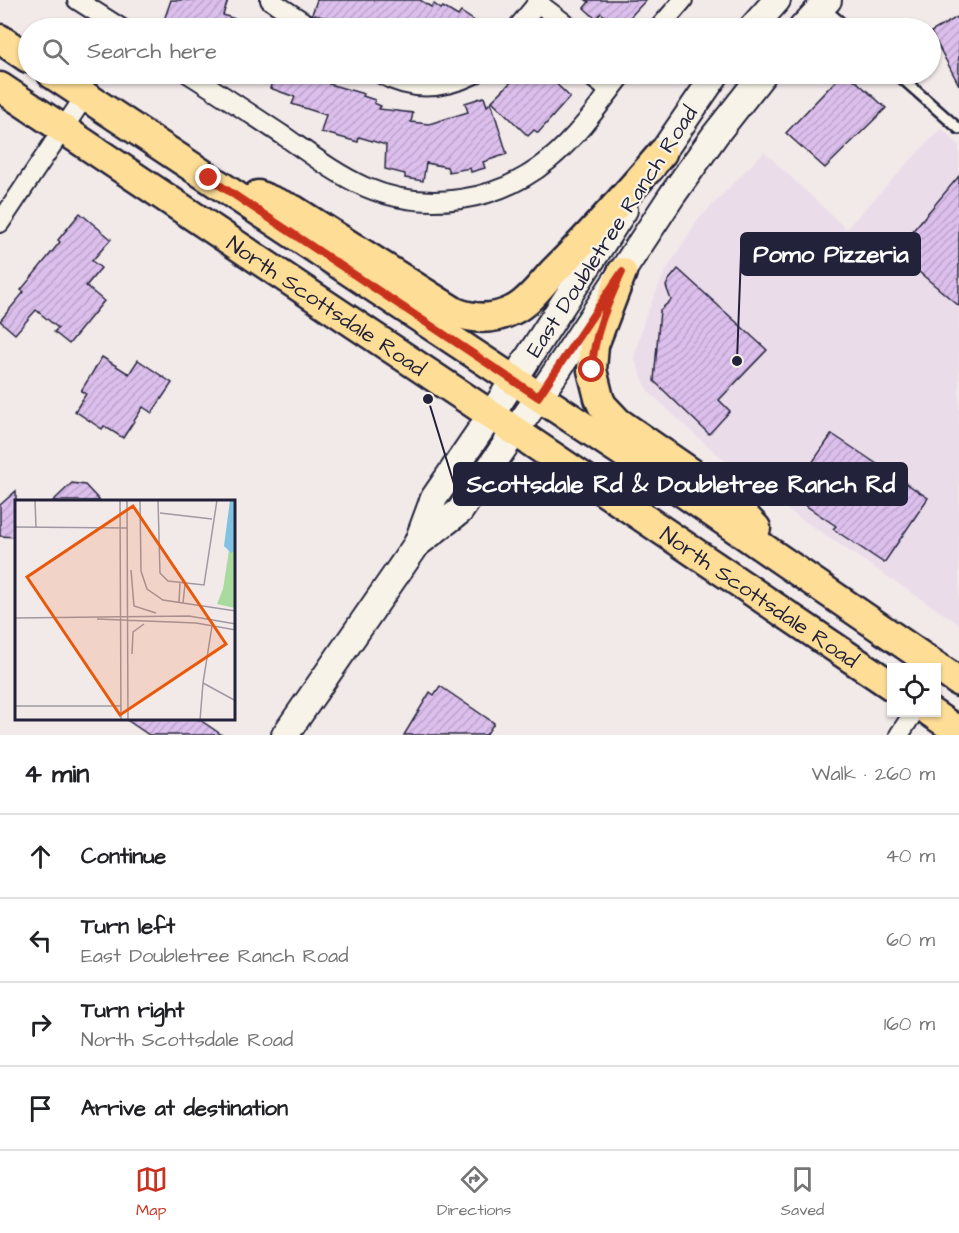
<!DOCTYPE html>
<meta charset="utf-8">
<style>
body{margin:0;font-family:"Architects Daughter",sans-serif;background:#f2f2f2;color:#202124}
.controls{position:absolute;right:18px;bottom:18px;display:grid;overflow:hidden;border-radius:0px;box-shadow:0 2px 4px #0004}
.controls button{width:54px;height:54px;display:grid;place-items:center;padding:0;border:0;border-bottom:2px solid #e0e0e0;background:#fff;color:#202124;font:30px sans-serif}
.stop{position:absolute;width:18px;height:18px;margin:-14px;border:4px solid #c8321e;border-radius:50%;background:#fff}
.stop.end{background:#c8321e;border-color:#fff;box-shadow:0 2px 6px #0008}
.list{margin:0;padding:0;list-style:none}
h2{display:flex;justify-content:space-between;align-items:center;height:78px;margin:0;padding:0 24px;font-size:26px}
h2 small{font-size:20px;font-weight:400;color:#757577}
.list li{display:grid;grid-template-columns:39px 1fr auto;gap:18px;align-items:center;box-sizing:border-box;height:84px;padding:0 24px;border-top:2px solid #e0e0e0}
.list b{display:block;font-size:22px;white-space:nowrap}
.list p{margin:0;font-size:20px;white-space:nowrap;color:#757577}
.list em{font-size:20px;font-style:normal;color:#757577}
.icon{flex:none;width:33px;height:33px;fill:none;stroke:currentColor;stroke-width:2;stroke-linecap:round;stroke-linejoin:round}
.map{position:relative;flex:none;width:959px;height:735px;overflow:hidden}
.search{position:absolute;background:#fff;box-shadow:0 2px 4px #0004;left:18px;right:18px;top:18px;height:66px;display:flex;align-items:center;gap:15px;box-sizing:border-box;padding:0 21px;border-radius:33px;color:#757577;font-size:22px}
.sheet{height:414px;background:#fff}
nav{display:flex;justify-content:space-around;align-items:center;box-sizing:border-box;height:84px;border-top:2px solid #e0e0e0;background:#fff;font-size:16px;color:#757577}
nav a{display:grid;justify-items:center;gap:3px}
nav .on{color:#c8321e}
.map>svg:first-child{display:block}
.built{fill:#ebdcea}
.building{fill:url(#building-hatch);stroke:#22223b;stroke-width:1.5}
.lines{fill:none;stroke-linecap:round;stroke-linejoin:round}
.lane-casing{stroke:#22223b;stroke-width:14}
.street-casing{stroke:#22223b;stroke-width:22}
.secondary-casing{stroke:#22223b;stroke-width:30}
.primary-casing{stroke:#22223b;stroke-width:33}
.lane{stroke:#f7f3e8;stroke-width:9}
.street{stroke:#f7f3e8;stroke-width:18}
.secondary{stroke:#f7f3e8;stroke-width:26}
.primary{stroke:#fedd96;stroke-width:28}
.route{stroke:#c8321e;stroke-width:8}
.labels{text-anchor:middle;stroke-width:4.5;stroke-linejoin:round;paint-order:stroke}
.street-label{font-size:22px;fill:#22223b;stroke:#f7f3e8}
.inset-road{fill:none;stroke:#9f99a3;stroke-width:1.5}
.view{fill:#e8590c;fill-opacity:0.15;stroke:#e8590c;stroke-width:3}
.inset-edge{fill:none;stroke:#22223b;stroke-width:3}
.leader{fill:none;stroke:#22223b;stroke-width:2}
.callout-dot{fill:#22223b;stroke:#f7f3e8;stroke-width:2}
.callout{fill:#22223b;stroke:#22223b;stroke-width:2}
.callout-label{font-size:24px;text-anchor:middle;font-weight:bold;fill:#fff}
</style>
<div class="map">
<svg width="959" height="735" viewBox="0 0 959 735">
<defs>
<pattern id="building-hatch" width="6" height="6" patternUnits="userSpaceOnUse" patternTransform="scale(1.5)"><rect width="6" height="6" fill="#dcbfec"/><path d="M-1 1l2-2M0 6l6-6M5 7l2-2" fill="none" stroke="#bca4cb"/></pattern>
</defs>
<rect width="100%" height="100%" fill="#f2e9e9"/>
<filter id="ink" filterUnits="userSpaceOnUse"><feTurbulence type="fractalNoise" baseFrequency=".0167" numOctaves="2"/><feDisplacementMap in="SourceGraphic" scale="12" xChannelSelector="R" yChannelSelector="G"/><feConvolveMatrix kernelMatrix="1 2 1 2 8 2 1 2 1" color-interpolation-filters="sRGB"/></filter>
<g filter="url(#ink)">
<polygon class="built" points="941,128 959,145 959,624 767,496 693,433 648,391 634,358 645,318 664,274 697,221 764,152 846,229"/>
<g class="building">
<polygon points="171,0 228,0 223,15 256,26 255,28 170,28 162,26"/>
<polygon points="317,0 420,0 431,7 434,4 441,9 443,7 458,16 461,12 485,28 348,28 338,25 339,23 333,20 312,14"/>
<polygon points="586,0 646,0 620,28 601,13 596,19 584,8 589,2"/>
<polygon points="959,16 959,85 931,32"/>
<polygon points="275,74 323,74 332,76 329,84 364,94 363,96 375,100 374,103 381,106 379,109 413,113 411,122 429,124 468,112 465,103 484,97 487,106 491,102 507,154 483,162 485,168 471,172 470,168 449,172 447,167 426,163 423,181 405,178 405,174 385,169 386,145 359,137 358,142 321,132 326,115 292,104 295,97 270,88"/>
<polygon points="519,74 546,74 570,97 538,133 534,130 528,136 492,101"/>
<polygon points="842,74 848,74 886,108 825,168 786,133"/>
<polygon points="959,176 959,306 906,261 890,261 890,240 905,240"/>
<polygon points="80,213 111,239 92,261 101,268 86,286 104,301 69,344 54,332 58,328 36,310 15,334 0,321 24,292 21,290 60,242 58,240"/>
<polygon points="678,269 767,350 719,400 730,411 709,434 654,381 660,310 671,300 666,286 669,280"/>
<polygon points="102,357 129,374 138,360 172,383 152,413 143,407 123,438 104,426 102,429 75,411 86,394 81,391"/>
<polygon points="832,434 928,498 884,563 833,529 836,526 790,495"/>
<polygon points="72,483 85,485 100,501 53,501"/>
<polygon points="16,491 16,537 0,536 0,505"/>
<polygon points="440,686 494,723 486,735 404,735 430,692 434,695"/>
<polygon points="124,718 197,718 222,735 149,735"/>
</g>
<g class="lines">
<defs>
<g id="lane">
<polyline points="824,8 847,28"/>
<polyline points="897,74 959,129"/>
</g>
<g id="street">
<polyline points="77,0 121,28"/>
<polyline points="270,0 313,28"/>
<polyline points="538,3 571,28"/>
<polyline points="517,28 540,0"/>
<polyline points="659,28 683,0"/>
<path d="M189,74C221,94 252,115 284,136C310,154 336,174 365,187C426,213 498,202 549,160C578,136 601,103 623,74"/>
<path d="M381,74C412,92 444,89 475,74"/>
<polyline points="588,74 610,91"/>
<polyline points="0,223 85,96"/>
<polyline points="899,735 914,712"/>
</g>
<g id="secondary">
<polyline points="752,28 777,0"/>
<polyline points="802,28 828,0"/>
<polyline points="651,169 716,74"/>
<polyline points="417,544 460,511 556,372 671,197 715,135 763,74"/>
<polyline points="285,735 417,544 434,498 491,415 624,210"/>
</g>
<g id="primary">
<polyline points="0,39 28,58"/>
<polyline points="52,74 675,487 959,682"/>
<path id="s1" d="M0,87L515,431L892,686"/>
<path d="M258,195L294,210L455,312C475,320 494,320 513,310C528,303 541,285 553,272C591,234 627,194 662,153"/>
<polyline points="622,272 594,345 592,370 599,398 602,405 618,422 725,496 756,528"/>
<polyline points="930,712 959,732"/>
</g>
</defs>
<use href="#lane" class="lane-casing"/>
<use href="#street" class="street-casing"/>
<use href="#secondary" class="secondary-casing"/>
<use href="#primary" class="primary-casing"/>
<use href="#lane" class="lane"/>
<use href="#street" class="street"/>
<use href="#secondary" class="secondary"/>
<use href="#primary" class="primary"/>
</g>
</g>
<g class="lines" filter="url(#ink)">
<path class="route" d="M209,178L538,397L622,272C608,303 593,335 592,370"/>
</g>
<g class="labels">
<g class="street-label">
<text transform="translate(611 231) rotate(-57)" y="8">East Doubletree Ranch Road</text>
<text dy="8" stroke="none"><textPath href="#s1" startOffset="393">North Scottsdale Road</textPath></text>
<text dy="8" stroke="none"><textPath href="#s1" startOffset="915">North Scottsdale Road</textPath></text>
</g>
</g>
<g transform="translate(15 500)">
<rect width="220" height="220" fill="#f2e9e9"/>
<path d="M220,12V108L202,104L208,89Z" fill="#a8db9d"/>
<path d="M215,0H221L219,51L216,53L209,46Z" fill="#80c2e1"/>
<path class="inset-road" d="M20,0L21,27M105,0L106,220M112,0L113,220M125,0L126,71L132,89L148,100L221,111M143,0L145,73L153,81L189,85L202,0M145,13L197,19M0,27L112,28M116,70L119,106L141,113M164,102L165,83M168,103L170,84M0,118L174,116L221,124M82,119L181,123L221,130M197,126L188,183L221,201M117,154L118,132L129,124M0,206H106M185,220L188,183"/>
<path class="view" d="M118,6L211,144L105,215L12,77Z"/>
<rect width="220" height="220" class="inset-edge"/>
</g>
<path class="leader" d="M737 361L741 254M428 399L454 484"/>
<g class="callout-dot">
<circle cx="737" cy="361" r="6"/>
<circle cx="428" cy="399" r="6"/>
</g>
<g class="callout">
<rect x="741" y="233" width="179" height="42" rx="6"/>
<rect x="454" y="463" width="453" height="42" rx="6"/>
</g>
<g class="callout-label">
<text x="831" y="262">Pomo Pizzeria</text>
<text x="681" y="492">Scottsdale Rd &amp; Doubletree Ranch Rd</text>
</g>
</svg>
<div class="controls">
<button><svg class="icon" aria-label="locate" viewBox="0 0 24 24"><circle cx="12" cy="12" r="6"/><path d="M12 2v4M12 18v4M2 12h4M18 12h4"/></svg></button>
</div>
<div class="stop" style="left:592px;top:370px"></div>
<div class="stop end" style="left:209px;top:178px"></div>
<div class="search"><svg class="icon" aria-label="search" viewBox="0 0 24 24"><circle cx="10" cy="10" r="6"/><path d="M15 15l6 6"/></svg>Search here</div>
</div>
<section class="sheet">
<h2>4 min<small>Walk · 260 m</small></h2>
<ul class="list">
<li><svg class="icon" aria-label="ahead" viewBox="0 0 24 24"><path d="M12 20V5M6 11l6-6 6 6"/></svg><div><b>Continue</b></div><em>40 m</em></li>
<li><svg class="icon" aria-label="left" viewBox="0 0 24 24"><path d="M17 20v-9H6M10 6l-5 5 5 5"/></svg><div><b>Turn left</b><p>East Doubletree Ranch Road</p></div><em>60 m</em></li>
<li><svg class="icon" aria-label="right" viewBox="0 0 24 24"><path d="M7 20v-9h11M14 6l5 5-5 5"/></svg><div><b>Turn right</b><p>North Scottsdale Road</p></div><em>160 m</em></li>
<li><svg class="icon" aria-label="arrive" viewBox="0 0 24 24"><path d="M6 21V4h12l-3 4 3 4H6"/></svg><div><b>Arrive at destination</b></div></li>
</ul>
</section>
<nav>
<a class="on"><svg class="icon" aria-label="map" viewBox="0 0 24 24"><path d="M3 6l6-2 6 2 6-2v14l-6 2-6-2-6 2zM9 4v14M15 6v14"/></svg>Map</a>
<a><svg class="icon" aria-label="directions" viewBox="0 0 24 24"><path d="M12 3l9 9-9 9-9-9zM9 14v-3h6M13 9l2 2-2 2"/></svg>Directions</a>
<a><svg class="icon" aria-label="saved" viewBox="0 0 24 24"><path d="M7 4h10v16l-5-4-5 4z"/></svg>Saved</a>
</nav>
